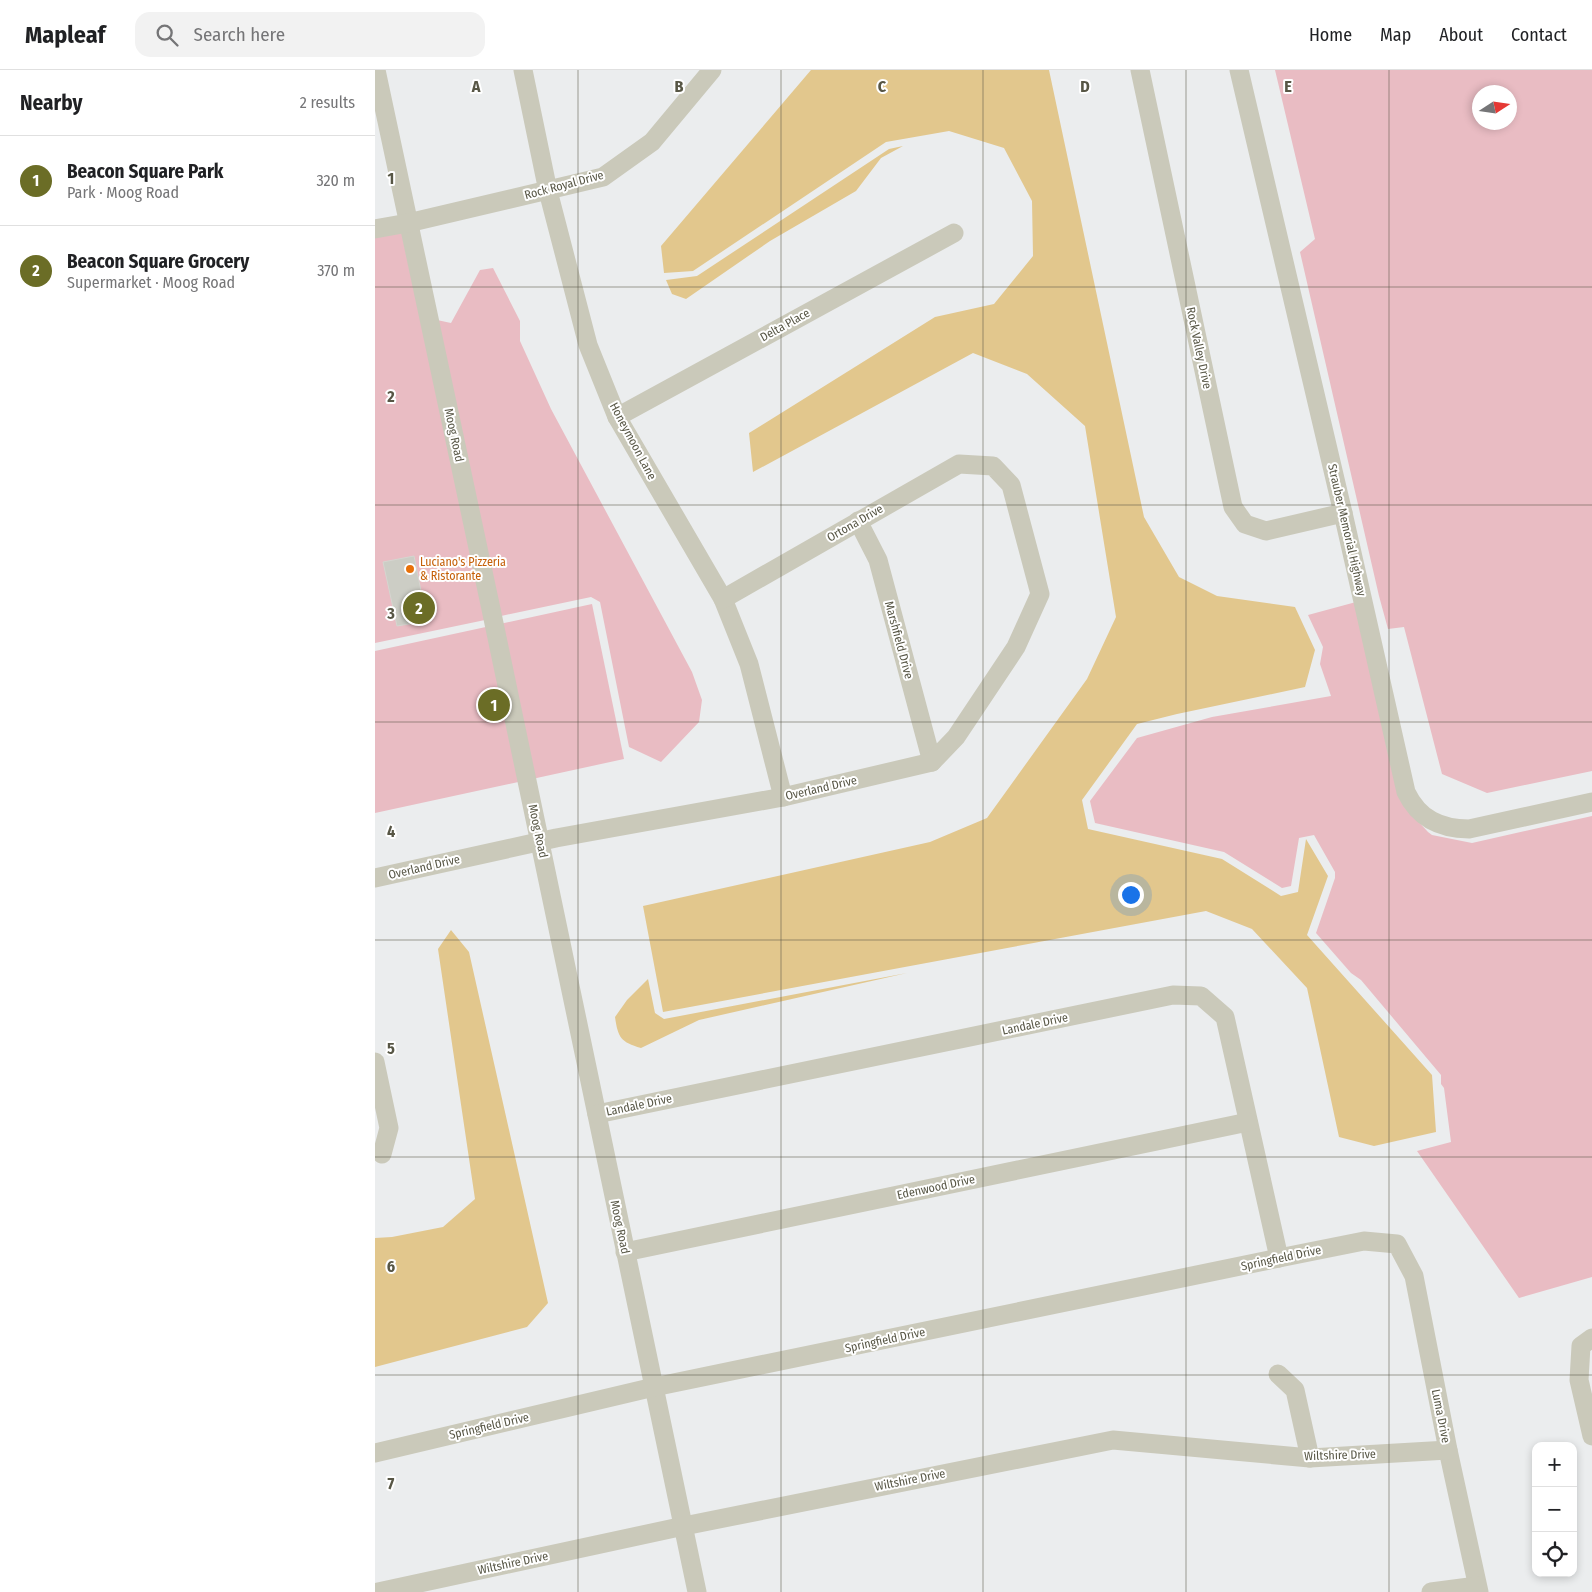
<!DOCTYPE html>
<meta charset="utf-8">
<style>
body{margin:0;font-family:"Fira Sans Condensed",sans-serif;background:#f2f2f2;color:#202124}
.controls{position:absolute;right:15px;bottom:15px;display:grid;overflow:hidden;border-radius:10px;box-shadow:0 2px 8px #0003}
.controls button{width:45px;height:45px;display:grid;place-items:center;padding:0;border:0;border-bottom:1px solid #e0e0e0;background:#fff;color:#202124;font:25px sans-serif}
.compass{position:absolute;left:1097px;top:15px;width:45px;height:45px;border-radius:50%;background:#fff;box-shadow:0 2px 8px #0003;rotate:78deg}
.you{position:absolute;left:755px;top:824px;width:18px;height:18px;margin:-12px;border:4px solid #fff;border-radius:50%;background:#1a73e8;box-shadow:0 0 0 8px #1a73e833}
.badge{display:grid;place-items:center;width:32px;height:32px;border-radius:50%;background:#6b6d26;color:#fff;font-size:16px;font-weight:700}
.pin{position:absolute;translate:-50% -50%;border:2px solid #fff;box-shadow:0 1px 5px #0006}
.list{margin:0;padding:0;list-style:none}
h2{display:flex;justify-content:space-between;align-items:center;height:65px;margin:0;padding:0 20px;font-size:21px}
h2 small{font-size:16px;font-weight:400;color:#757577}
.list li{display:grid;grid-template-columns:32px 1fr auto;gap:15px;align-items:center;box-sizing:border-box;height:90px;padding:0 20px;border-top:1px solid #e0e0e0}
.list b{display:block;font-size:19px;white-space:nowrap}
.list p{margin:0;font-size:16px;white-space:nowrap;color:#757577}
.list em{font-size:16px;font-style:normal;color:#757577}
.icon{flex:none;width:28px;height:28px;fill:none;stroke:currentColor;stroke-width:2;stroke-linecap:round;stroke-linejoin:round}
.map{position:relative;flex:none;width:1217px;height:1522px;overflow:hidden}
header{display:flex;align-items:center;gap:30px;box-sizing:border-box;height:70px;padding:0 25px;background:#fff;border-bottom:1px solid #e0e0e0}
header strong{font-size:24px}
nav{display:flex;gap:28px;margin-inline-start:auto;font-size:18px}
.search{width:350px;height:45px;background:#f2f2f2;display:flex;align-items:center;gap:12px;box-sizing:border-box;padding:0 18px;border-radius:15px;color:#757577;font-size:19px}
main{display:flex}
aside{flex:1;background:#fff}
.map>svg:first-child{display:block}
.green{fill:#e9bcc3;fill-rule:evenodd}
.water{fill:#e2c78d}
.building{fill:#cccdc5;stroke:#d5d6d0}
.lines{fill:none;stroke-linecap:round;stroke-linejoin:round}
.minor{stroke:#cac9ba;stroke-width:19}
.grid{fill:none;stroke:#575645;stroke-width:1;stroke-opacity:0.55}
.food-dot{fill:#e8710a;stroke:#fff;stroke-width:2}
.labels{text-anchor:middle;stroke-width:4;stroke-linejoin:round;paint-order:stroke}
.street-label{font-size:12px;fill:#575645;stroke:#fff}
.food-label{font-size:12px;fill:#c56008;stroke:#fff;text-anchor:start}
.grid-label{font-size:16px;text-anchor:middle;font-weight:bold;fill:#575645;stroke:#fff;stroke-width:4;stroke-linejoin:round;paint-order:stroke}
</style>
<header>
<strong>Mapleaf</strong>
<div class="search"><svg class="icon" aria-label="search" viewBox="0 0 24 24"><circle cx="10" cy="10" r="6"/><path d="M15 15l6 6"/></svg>Search here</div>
<nav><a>Home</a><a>Map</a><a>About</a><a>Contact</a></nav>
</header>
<main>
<aside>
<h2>Nearby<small>2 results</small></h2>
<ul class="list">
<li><span class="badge">1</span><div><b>Beacon Square Park</b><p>Park · Moog Road</p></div><em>320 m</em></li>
<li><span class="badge">2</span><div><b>Beacon Square Grocery</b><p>Supermarket · Moog Road</p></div><em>370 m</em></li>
</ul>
</aside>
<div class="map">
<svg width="1217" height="1522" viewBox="0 0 1217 1522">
<rect width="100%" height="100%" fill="#ebedee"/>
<g class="green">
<path d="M900,0H1217V701L1112,723L1067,704L1029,557L1013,559L1004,526L925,182L940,169ZM1104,22H1134V52H1104Z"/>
<polygon points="25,155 110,550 0,573 0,161"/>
<polygon points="118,198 145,251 145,271 176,339 317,602 327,630 324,652 286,692 254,677 225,532 216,527 126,546 62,250 76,253 105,200"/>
<polygon points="981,532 1030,737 1053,762 1057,765 1097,773 1217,746 1217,1207 1144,1228 1042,1081 1076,1072 1069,1018 1066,1014 1066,1005 986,910 976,903 941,863 960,808 960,802 939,765 924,768 916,816 907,818 849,782 720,753 715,731 762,668 837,647 956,626 945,594 948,577 933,545"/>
<polygon points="217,534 249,689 0,743 0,581"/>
</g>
<g class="water">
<polygon points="436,0 674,0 769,447 804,507 842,526 920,537 940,580 930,617 802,644 762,654 707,730 713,759 847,789 906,826 923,822 931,769 953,806 932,865 1057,1005 1061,1062 999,1076 964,1067 932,918 877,859 831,841 288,942 268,836 555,772 612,748 712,609 741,547 710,356 652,304 598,283 378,402 374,363 560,247 619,234 658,186 657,131 629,78 574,61 511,72 318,201 289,203 286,176"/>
<polygon points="528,76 506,88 481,121 395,171 311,229 297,224 291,210 322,206 514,79"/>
<polygon points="76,860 94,882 173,1233 152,1257 0,1297 0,1168 17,1167 68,1157 100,1129 63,879"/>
<path d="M532,903L324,950L266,978C246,972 243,968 240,947L252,930L273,909L280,943L289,949Z"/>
</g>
<polygon class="building" points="39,486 52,551 22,556 8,492"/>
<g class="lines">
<g class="minor">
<polyline points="1,0 116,539 322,1522"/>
<polyline points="148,0 173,121 213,275 242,347 348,529 374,594 408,727"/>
<polyline points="765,0 858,437 870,454 891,461 968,443"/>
<path d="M864,0L968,443L1031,722C1044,749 1065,759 1094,759L1217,732"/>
<polyline points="0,159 33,153 228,107 277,72 337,0"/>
<polyline points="242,347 579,163"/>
<polyline points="483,451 503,490 557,692"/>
<polyline points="0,808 181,768 408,727 557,692 581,667 641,577 665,524 636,415 618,396 584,394 348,529"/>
<polyline points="0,992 14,1058 7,1084"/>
<polyline points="222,1044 798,925 826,926 850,947 904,1188"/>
<polyline points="250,1182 873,1052"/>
<polyline points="1217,1268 1206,1276 1204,1310 1217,1366"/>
<polyline points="903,1304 920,1320 935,1388"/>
<polyline points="0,1383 279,1317 904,1188 989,1171 1022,1174 1039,1206 1073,1380 1104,1522"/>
<polyline points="3,1522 309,1456 738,1370 935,1388 1073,1380"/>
<polyline points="1056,1522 1102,1516"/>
</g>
</g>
<path class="grid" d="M203,0V1522M406,0V1522M608,0V1522M811,0V1522M1014,0V1522M0,217H1217M0,435H1217M0,652H1217M0,870H1217M0,1087H1217M0,1305H1217"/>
<circle class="food-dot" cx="35" cy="499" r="5"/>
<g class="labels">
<g class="street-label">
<text transform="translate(189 115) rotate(-15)" y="4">Rock Royal Drive</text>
<text transform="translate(410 255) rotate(-29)" y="4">Delta Place</text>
<text transform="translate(824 278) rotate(78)" y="4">Rock Valley Drive</text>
<text transform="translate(79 365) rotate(78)" y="4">Moog Road</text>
<text transform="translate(258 371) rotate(62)" y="4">Honeymoon Lane</text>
<text transform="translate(480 453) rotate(-30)" y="4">Ortona Drive</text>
<text transform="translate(972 460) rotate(77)" y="4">Strauber Memorial Highway</text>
<text transform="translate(524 570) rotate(75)" y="4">Marshfield Drive</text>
<text transform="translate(446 718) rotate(-13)" y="4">Overland Drive</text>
<text transform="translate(163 761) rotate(78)" y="4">Moog Road</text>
<text transform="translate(49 797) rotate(-13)" y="4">Overland Drive</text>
<text transform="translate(660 954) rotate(-12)" y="4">Landale Drive</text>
<text transform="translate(264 1035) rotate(-12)" y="4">Landale Drive</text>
<text transform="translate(561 1117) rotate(-12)" y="4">Edenwood Drive</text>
<text transform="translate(245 1157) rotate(78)" y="4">Moog Road</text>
<text transform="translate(906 1188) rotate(-12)" y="4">Springfield Drive</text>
<text transform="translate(510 1270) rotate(-12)" y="4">Springfield Drive</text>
<text transform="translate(1066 1346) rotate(79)" y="4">Luma Drive</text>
<text transform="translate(114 1356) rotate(-13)" y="4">Springfield Drive</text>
<text transform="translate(965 1385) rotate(-2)" y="4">Wiltshire Drive</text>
<text transform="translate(535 1410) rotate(-11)" y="4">Wiltshire Drive</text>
<text transform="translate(138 1493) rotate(-12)" y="4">Wiltshire Drive</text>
</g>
<g class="food-label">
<text x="45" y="496">Luciano's Pizzeria<tspan x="45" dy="14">&amp; Ristorante</tspan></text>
</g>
</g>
<g class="grid-label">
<text x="101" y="22">A</text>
<text x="304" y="22">B</text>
<text x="507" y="22">C</text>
<text x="710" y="22">D</text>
<text x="913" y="22">E</text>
<text x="16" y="114">1</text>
<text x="16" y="332">2</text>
<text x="16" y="549">3</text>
<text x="16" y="767">4</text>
<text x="16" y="984">5</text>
<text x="16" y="1202">6</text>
<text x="16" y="1419">7</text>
</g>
</svg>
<div class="controls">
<button>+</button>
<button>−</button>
<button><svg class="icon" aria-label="locate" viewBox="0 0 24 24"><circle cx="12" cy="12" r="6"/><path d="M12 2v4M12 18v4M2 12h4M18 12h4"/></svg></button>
</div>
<svg class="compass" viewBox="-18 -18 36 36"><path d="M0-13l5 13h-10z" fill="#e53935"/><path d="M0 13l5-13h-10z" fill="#757577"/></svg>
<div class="you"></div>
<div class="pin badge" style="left:119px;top:635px">1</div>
<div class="pin badge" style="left:44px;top:538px">2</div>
</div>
</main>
